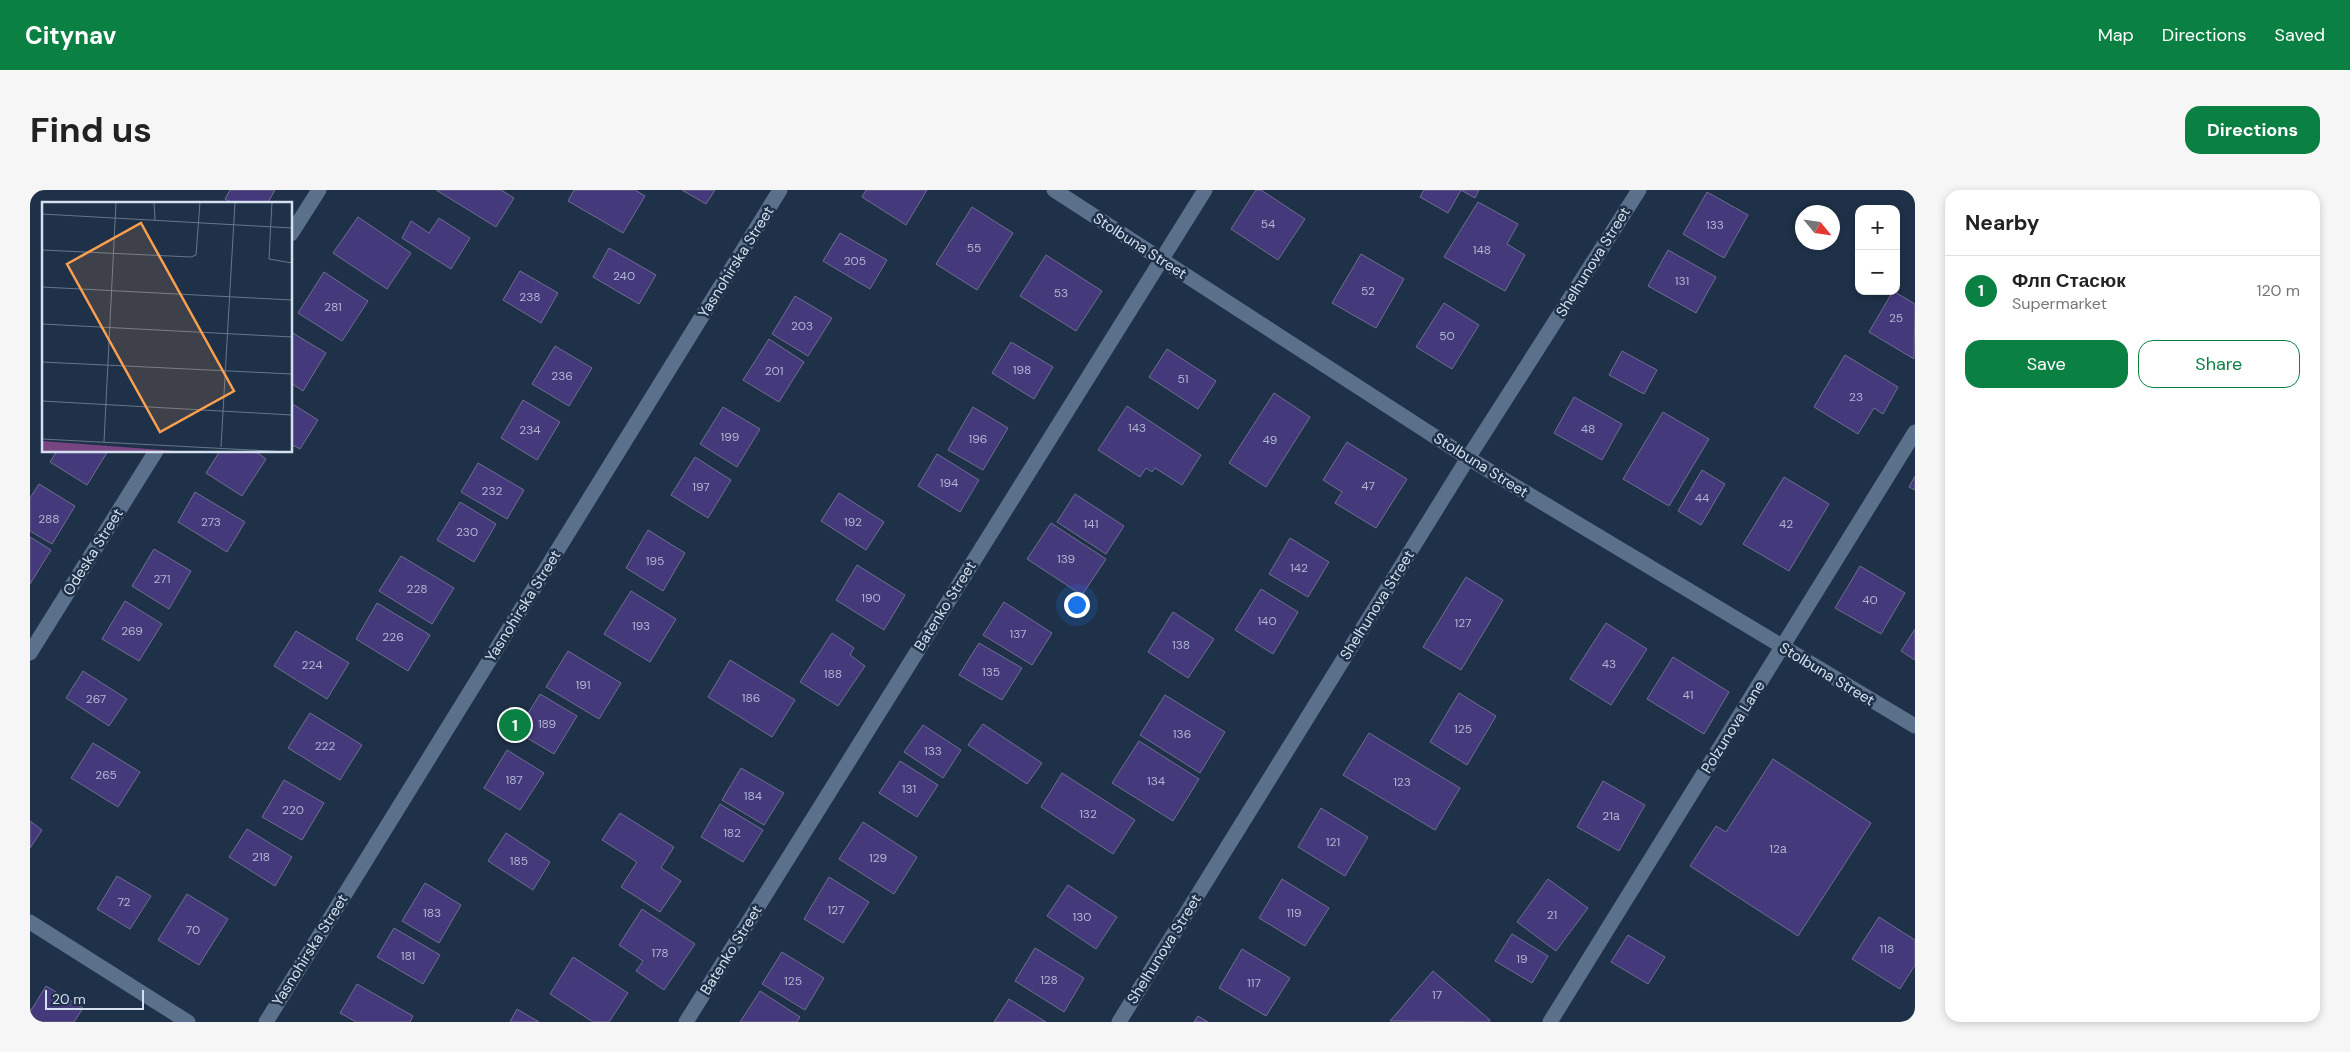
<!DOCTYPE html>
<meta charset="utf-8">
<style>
body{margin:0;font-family:"DM Sans",sans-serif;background:#f6f6f6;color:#222}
.controls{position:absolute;right:15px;top:15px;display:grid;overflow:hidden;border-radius:10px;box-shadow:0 2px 8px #0003}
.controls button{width:45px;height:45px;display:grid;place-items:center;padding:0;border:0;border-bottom:1px solid #e0e0e0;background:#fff;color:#222;font:25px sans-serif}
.compass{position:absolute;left:1765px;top:15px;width:45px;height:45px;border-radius:50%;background:#fff;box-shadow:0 2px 8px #0003;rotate:119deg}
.scale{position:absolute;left:15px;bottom:12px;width:99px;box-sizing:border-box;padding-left:5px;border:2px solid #d4e0ef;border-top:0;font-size:14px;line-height:18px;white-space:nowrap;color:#d4e0ef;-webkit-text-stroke:4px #1e3148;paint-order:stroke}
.you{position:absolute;left:1046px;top:414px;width:18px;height:18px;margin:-12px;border:4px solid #fff;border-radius:50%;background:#1a73e8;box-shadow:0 0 0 8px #1a73e833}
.badge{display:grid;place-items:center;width:32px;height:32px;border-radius:50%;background:#0b8043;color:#fff;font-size:16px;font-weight:700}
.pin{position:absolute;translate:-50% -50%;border:2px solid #fff;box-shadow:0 1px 5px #0006}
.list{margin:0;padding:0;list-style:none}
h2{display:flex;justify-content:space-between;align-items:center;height:65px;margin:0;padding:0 20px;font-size:21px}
h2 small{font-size:16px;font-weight:400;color:#767676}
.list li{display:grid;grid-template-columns:32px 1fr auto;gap:15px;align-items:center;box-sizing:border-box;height:70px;padding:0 20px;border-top:1px solid #e0e0e0}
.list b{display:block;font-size:19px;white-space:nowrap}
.list p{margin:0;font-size:16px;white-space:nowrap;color:#767676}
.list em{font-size:16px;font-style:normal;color:#767676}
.actions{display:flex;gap:10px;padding:15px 20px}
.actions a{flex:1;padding:11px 0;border:1px solid #0b8043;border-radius:15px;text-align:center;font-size:18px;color:#0b8043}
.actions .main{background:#0b8043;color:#fff}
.map{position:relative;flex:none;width:1885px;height:832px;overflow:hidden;border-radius:15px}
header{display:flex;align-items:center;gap:30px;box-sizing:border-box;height:70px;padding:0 25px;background:#0b8043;color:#fff}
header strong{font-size:24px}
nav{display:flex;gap:28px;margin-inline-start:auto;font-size:18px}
.intro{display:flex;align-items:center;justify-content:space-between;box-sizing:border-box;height:120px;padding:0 30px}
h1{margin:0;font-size:35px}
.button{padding:12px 22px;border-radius:15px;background:#0b8043;color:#fff;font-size:18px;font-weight:700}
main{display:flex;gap:30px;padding:0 30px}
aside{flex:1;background:#fff;border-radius:15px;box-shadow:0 2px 8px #0003}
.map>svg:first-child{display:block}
.building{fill:#43397b;stroke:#706e8e}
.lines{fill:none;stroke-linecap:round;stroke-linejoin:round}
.minor{stroke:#5b708b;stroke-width:15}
.labels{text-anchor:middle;stroke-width:5;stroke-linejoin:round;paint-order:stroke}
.number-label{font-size:12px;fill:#b0b6d2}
.street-label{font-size:15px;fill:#d4e0ef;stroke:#1e3148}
.inset-road{fill:none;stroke:#67778b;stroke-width:1}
.view{fill:#fa9f4e;fill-opacity:0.15;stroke:#fa9f4e;stroke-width:2.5}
.inset-edge{fill:none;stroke:#d4e0ef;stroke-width:2.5}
</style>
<header>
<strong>Citynav</strong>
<nav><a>Map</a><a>Directions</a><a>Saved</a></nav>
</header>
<div class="intro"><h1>Find us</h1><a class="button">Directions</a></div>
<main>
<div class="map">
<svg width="1885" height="832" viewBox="0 0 1885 832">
<rect width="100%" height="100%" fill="#1e3148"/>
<g class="building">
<polygon points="200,0 245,0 237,14 203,14 195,9"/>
<polygon points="406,0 471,0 484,8 466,37"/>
<polygon points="544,0 605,0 615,6 593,43 538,11"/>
<polygon points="652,0 685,0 676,14"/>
<polygon points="836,0 897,0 876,35 832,7"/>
<polygon points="1226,0 1231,0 1275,29 1248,70 1201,39"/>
<polygon points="1394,0 1449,0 1445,8 1431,0 1418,23 1390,7"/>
<polygon points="1677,2 1718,25 1694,68 1653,44"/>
<polygon points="1448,12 1488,34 1477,54 1495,65 1475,101 1414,67"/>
<polygon points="942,17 983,43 947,100 906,74"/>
<polygon points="328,27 381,63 357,99 303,63"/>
<polygon points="409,28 440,48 421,79 372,48 381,31 399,43"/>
<polygon points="810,43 857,70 840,99 793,71"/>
<polygon points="579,58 626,85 609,114 563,87"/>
<polygon points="1638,60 1686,87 1666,123 1618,96"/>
<polygon points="1331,64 1374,89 1346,138 1302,113"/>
<polygon points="1016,65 1072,101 1046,141 990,106"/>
<polygon points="490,81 528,103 511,133 473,110"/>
<polygon points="294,82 338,111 312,151 268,123"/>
<polygon points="1863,101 1885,114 1884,169 1839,142"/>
<polygon points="765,106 802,128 778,166 742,144"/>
<polygon points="1414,113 1449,135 1422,179 1386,157"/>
<polygon points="261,142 296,163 273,201 261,193"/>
<polygon points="739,149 774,172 749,212 713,190"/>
<polygon points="981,152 1023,177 1004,209 962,183"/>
<polygon points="525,156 562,178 539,216 502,194"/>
<polygon points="1137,159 1186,191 1168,219 1119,187"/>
<polygon points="1592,161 1627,180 1614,204 1579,185"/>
<polygon points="1815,165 1868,197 1853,224 1844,218 1828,244 1784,217"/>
<polygon points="1244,203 1280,227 1236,297 1199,273"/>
<polygon points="1544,207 1592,234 1572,270 1524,243"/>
<polygon points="493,210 530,232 507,270 471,248"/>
<polygon points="261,213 288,230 270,259 261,254"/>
<polygon points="1097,216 1171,265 1152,295 1125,278 1122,282 1116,278 1110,287 1068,260"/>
<polygon points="693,217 730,239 707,277 670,254"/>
<polygon points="943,217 978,238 953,280 918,260"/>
<polygon points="1633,222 1679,249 1639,316 1593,289"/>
<polygon points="1317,252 1377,289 1346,338 1305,313 1312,302 1293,290"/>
<polygon points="27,261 78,261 57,295 20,272"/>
<polygon points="190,261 225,261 236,269 212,306 176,283"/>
<polygon points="907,264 949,290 930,322 888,296"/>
<polygon points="665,267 701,290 678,328 641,305"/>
<polygon points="448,273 494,300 477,329 431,302"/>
<polygon points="1672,280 1695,294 1671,335 1648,321"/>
<polygon points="1885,286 1885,300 1879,297"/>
<polygon points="1754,287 1799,314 1759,381 1713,354"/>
<polygon points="9,294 45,316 22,354 0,341 0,308"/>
<polygon points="165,302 215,332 197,362 148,332"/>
<polygon points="809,303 854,332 836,360 791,331"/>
<polygon points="1045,304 1094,336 1076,364 1027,332"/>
<polygon points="430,312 466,334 444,372 407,350"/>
<polygon points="1021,333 1076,369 1052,405 997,369"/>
<polygon points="618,340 655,363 633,401 596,378"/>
<polygon points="0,347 21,360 0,394"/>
<polygon points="1260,348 1299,372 1278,407 1239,384"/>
<polygon points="124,359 161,381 139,419 102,396"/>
<polygon points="371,366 424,398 402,434 349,401"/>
<polygon points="827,375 875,405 854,440 806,410"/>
<polygon points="1830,376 1875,403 1851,444 1805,418"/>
<polygon points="1436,387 1473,410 1431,480 1393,457"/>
<polygon points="1231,399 1268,422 1243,464 1205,440"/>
<polygon points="601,401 646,429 620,472 574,444"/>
<polygon points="95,411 132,434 109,471 72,449"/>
<polygon points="974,412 1022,443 1002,475 953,445"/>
<polygon points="347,413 400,445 378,481 326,449"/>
<polygon points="1143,422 1184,449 1158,488 1118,462"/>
<polygon points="1576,433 1617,459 1581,515 1540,489"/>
<polygon points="1885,439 1885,470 1871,461"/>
<polygon points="266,441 319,473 297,509 244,476"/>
<polygon points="802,443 824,458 820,465 835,476 808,516 770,492"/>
<polygon points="949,453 992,478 972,510 929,485"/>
<polygon points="538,461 591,493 569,529 516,497"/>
<polygon points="1643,467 1699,502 1674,544 1617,509"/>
<polygon points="700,470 765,510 742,547 678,507"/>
<polygon points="53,481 97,509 79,536 36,508"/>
<polygon points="1429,503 1466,526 1437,575 1400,552"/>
<polygon points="510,504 547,526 524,564 487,542"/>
<polygon points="1135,505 1195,542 1170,583 1110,545"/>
<polygon points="280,523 332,555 310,590 258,558"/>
<polygon points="953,534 1012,573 997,594 938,555"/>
<polygon points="893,535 931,560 913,588 874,562"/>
<polygon points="1339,543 1430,598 1405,640 1313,585"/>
<polygon points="1109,551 1169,589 1143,631 1082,593"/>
<polygon points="63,553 110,582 88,617 41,588"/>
<polygon points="477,560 514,583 490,620 454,598"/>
<polygon points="1743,569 1841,633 1768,746 1660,676 1686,636 1696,642"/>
<polygon points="870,571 908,595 887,627 849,603"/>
<polygon points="711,578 754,603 734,635 692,610"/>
<polygon points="1032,583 1105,630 1083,664 1011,617"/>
<polygon points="254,590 294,613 272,650 232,627"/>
<polygon points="1573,591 1615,615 1589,661 1547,637"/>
<polygon points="690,614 733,640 713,672 671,647"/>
<polygon points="1291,618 1338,647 1315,686 1268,657"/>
<polygon points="590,623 644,657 631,678 651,691 630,722 591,697 607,672 572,650"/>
<polygon points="0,631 12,640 0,658"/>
<polygon points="833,632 887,667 864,704 809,669"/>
<polygon points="217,639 262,667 245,696 199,667"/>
<polygon points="476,643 520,672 503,700 458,671"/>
<polygon points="87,686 121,706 100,739 67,719"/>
<polygon points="799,687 839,712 813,753 774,729"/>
<polygon points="1252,689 1299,718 1275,756 1229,728"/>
<polygon points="1518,689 1558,718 1526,761 1487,732"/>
<polygon points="395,693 431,715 409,753 372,731"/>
<polygon points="1038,695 1087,727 1066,759 1017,726"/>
<polygon points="157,704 198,729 169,775 128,750"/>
<polygon points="612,719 665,754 634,800 606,781 613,771 589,755"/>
<polygon points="1849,727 1885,750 1885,775 1870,799 1822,769"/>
<polygon points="364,738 410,765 393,794 347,767"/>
<polygon points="1482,744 1518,766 1502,793 1465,771"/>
<polygon points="1598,745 1635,767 1618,794 1581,772"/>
<polygon points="1005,758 1054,788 1034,822 985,791"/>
<polygon points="1212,759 1260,788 1236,826 1189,798"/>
<polygon points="752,762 794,788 775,820 732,794"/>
<polygon points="543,767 598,803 579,832 563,832 520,804"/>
<polygon points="1403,781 1460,830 1459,832 1360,831"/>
<polygon points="327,794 383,826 380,832 326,832 310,823"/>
<polygon points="16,796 53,818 44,832 0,832 0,822"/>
<polygon points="730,801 770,827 767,832 710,832"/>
<polygon points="979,809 1016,832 964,832"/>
<polygon points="487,819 509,832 480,832"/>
<polygon points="1168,826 1178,832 1164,832"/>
</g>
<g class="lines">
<g class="minor">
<polyline points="1024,0 1438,268 1885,536"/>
<polyline points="261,44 289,0"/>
<polyline points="0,463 126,261"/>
<polyline points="0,732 158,832"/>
<polyline points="236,832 750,0"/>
<polyline points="656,832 1175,0"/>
<polyline points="1089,832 1438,268 1609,0"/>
<polyline points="1520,832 1885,242"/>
</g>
</g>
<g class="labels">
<g class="number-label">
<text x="1238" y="38">54</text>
<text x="1685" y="39">133</text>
<text x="944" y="62">55</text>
<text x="1452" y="64">148</text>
<text x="825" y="75">205</text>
<text x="594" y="90">240</text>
<text x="1652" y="95">131</text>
<text x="1338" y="105">52</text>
<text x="1031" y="107">53</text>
<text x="500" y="111">238</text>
<text x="303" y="121">281</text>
<text x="1866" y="132">25</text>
<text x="772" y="140">203</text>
<text x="1417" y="150">50</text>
<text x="992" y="184">198</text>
<text x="744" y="185">201</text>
<text x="532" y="190">236</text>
<text x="1153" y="193">51</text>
<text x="1826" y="211">23</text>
<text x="1107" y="242">143</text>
<text x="1558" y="243">48</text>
<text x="500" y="244">234</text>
<text x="700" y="251">199</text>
<text x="948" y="253">196</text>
<text x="1240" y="254">49</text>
<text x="919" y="297">194</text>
<text x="1338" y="300">47</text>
<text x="671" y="301">197</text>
<text x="462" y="305">232</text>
<text x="1672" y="312">44</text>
<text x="19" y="333">288</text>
<text x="181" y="336">273</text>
<text x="823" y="336">192</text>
<text x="1061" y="338">141</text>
<text x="1756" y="338">42</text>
<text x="437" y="346">230</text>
<text x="1036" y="373">139</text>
<text x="625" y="375">195</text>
<text x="1269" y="382">142</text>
<text x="132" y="393">271</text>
<text x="387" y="403">228</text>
<text x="841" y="412">190</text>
<text x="1840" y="414">40</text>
<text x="1237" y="435">140</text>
<text x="1433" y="437">127</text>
<text x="611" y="440">193</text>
<text x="102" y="445">269</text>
<text x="988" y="448">137</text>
<text x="363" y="451">226</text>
<text x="1151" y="459">138</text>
<text x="1579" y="478">43</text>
<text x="282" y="479">224</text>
<text x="961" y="486">135</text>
<text x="803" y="488">188</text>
<text x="553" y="499">191</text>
<text x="1658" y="509">41</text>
<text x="721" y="512">186</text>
<text x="66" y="513">267</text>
<text x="517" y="538">189</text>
<text x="1433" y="543">125</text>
<text x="1152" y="548">136</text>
<text x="295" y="560">222</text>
<text x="903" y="565">133</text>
<text x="76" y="589">265</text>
<text x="484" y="594">187</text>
<text x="1126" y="595">134</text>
<text x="1372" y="596">123</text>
<text x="879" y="603">131</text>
<text x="723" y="610">184</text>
<text x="263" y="624">220</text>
<text x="1058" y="628">132</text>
<text x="1581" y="630">21а</text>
<text x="702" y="647">182</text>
<text x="1303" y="656">121</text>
<text x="1748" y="663">12а</text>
<text x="231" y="671">218</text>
<text x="848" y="672">129</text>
<text x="489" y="675">185</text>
<text x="94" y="716">72</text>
<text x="806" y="724">127</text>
<text x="402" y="727">183</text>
<text x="1264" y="727">119</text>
<text x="1522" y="729">21</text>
<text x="1052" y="731">130</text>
<text x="163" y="744">70</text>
<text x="1857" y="763">118</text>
<text x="630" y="767">178</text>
<text x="378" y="770">181</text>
<text x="1492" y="773">19</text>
<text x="1019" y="794">128</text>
<text x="763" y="795">125</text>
<text x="1224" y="797">117</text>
<text x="1407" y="809">17</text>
</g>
<g class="street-label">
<text transform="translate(1110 56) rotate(33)" y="5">Stolbuna Street</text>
<text transform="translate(706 72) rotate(-58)" y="5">Yasnohirska Street</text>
<text transform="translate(1563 72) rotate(-58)" y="5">Shelhunova Street</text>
<text transform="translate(1451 275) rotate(32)" y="5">Stolbuna Street</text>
<text transform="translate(63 362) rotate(-58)" y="5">Odeska Street</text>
<text transform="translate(1347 415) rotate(-58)" y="5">Shelhunova Street</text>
<text transform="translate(493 416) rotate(-58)" y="5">Yasnohirska Street</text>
<text transform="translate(915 416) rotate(-58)" y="5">Batenko Street</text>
<text transform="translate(1797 484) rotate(31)" y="5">Stolbuna Street</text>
<text transform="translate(1703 537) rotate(-58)" y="5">Polzunova Lane</text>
<text transform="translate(1134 759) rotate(-58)" y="5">Shelhunova Street</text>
<text transform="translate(280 760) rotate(-58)" y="5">Yasnohirska Street</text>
<text transform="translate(701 760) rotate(-58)" y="5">Batenko Street</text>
</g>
</g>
<g transform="translate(12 12)">
<rect width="250" height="250" fill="#1e3148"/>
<path d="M0,239L147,250H0Z" fill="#774682"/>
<path class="inset-road" d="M112,0L113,18M230,0L227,57L250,61M0,12L250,26M0,48L149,55L154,53L158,0M0,85L250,98M0,122L250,135M0,160L250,172M0,199L250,213M0,237L247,250M62,240L74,0M179,245L193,0"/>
<path class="view" d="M99,21L192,189L118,230L25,62Z"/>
<rect width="250" height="250" class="inset-edge"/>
</g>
</svg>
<div class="controls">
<button>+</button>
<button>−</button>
</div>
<svg class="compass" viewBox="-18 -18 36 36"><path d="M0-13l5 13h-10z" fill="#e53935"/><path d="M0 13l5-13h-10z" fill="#767676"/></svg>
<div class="scale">20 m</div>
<div class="you"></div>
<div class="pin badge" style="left:485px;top:535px">1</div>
</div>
<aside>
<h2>Nearby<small></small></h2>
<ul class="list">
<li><span class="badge">1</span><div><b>Флп Стасюк</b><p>Supermarket</p></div><em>120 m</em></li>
</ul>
<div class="actions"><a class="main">Save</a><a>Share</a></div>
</aside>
</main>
